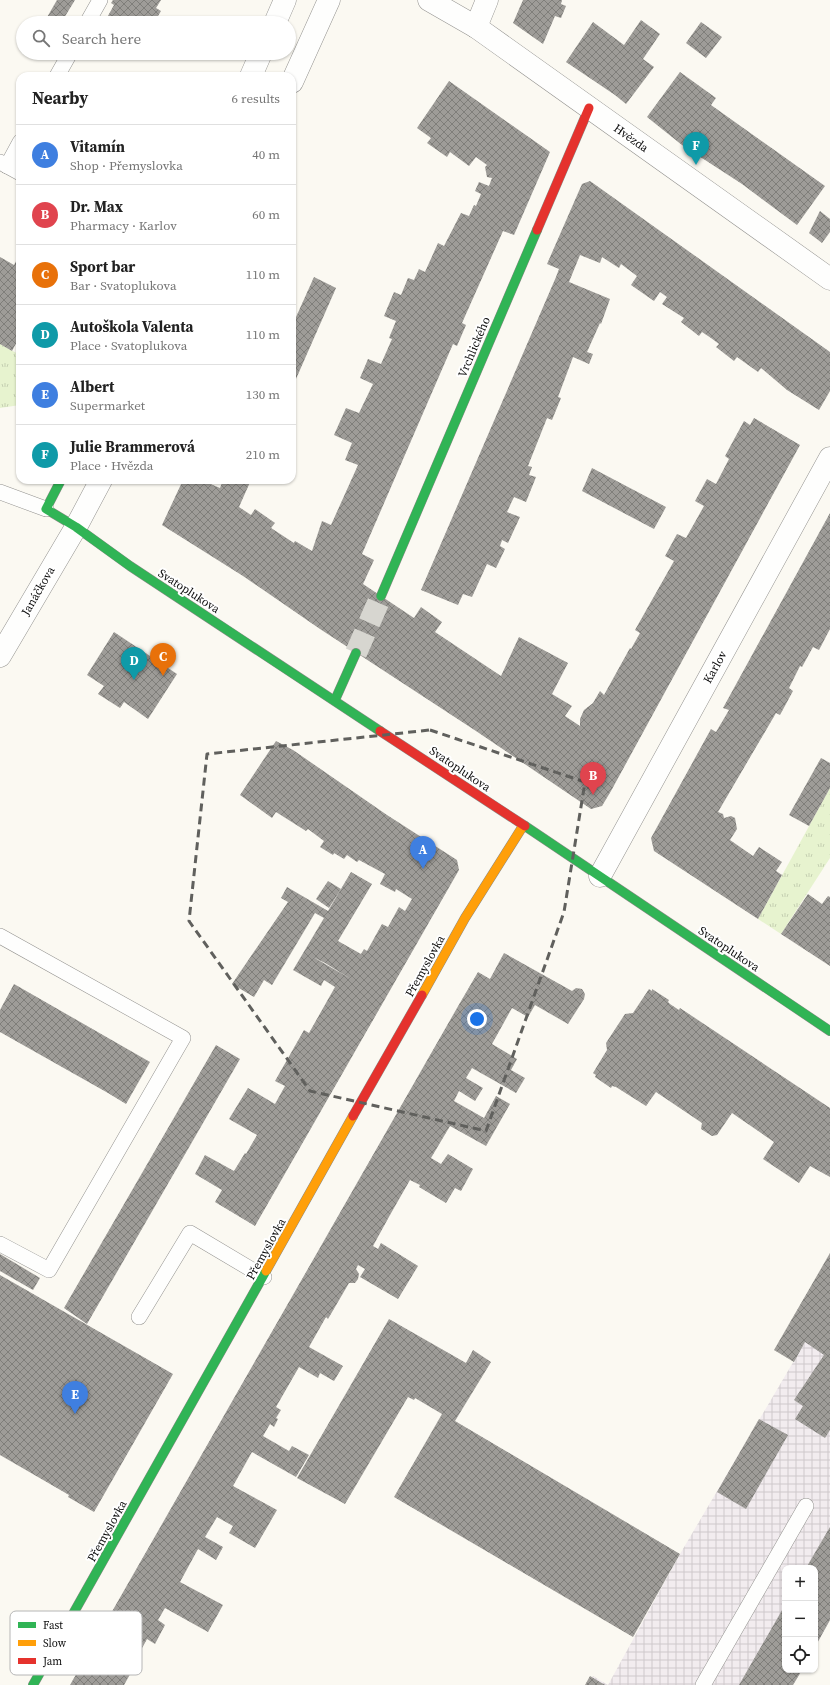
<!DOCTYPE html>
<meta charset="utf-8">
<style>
body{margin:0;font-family:"Source Serif 4",serif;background:#f2f2f2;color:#222}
.controls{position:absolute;right:12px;bottom:12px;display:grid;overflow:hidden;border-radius:8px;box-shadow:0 1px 3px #0004}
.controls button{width:36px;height:36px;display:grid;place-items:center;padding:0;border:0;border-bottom:1px solid #e0e0e0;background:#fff;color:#222;font:20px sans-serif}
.you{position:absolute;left:477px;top:1019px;width:14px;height:14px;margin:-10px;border:3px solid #fff;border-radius:50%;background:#1a73e8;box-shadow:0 0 0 6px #1a73e833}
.badge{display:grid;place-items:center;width:26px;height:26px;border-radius:50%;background:#2563eb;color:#fff;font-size:13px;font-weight:700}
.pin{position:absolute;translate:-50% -33px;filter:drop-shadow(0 1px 2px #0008)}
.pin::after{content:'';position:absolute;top:21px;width:14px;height:12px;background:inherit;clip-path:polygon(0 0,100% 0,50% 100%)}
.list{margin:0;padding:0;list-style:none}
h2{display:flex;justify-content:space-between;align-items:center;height:52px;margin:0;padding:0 16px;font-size:17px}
h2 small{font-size:13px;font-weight:400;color:#767676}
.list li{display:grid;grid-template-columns:26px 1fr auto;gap:12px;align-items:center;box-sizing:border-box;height:60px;padding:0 16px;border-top:1px solid #e0e0e0}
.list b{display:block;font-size:15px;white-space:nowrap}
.list p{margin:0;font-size:13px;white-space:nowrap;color:#767676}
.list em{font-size:13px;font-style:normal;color:#767676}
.icon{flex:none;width:22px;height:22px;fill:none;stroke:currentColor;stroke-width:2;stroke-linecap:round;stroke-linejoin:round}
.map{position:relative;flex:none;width:830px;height:1685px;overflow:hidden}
.search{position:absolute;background:#fff;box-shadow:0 1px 3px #0004;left:16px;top:16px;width:280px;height:44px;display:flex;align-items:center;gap:10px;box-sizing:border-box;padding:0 14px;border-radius:22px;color:#767676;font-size:15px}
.panel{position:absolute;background:#fff;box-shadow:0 1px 3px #0004;left:16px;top:72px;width:280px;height:412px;border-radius:12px}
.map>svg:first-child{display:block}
.industrial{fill:url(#industrial-grid)}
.grass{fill:url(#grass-tufts)}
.building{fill:url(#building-cross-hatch);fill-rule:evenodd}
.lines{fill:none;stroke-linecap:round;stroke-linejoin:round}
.secondary-tunnel{stroke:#d7d6d0;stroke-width:22;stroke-dasharray:22 11;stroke-linecap:butt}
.lane-casing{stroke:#949390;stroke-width:16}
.street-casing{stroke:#949390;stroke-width:23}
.fast-casing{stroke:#8b8a87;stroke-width:10}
.slow-casing{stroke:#8b8a87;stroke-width:10}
.jam-casing{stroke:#8b8a87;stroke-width:10}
.lane{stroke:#fefefd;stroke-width:15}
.street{stroke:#fefefd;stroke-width:22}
.fast{stroke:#30b455;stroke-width:9}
.slow{stroke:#ff9f0a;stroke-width:9}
.jam{stroke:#e5322d;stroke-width:9}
.marked{fill:none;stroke:#60605d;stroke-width:3;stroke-dasharray:8 5;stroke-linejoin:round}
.labels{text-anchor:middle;stroke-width:4;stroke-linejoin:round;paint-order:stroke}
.street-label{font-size:12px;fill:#0d0d0d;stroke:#fff}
.key{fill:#fff;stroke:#b6b6b6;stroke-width:1}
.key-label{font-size:11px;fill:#0d0d0d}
</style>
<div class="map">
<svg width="830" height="1685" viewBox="0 0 830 1685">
<defs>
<pattern id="industrial-grid" width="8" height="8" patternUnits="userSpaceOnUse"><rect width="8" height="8" fill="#f2ecef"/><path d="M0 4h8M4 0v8" fill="none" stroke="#cec9cc"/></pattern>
<pattern id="grass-tufts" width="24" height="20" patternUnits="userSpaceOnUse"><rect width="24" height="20" fill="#e7f3cf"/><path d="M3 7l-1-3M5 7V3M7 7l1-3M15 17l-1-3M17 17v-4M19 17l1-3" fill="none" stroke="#c5cfb1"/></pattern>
<pattern id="building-cross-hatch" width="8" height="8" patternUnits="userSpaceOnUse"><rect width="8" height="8" fill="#9e9c98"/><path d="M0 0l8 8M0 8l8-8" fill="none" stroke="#7f7e7a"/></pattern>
</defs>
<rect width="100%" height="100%" fill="#fbf9f2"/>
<polygon class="industrial" points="805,1342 830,1358 830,1620 815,1647 815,1568 785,1568 785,1670 802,1670 793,1685 587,1685 593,1676 608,1685 680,1554"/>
<g class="grass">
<polygon points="0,344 20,355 20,405 0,408"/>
<polygon points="830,788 830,858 781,934 758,919"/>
</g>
<g class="building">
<polygon points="57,0 75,0 61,23 52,23 46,19"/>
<polygon points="113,0 161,0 156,8 161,11 154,23 104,23 114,5 111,3"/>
<polygon points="523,0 562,0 561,4 566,6 561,18 555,16 543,44 513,23"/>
<polygon points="641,20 660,34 643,59 654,67 626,104 615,95 566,62 593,22 624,45"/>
<polygon points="701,22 722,37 706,58 686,43"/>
<polygon points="680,72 716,98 711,105 825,186 797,225 742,184 682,145 647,117"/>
<polygon points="449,81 550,152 514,235 503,231 462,323 466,325 457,346 453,344 362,554 374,560 363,584 414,618 421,607 442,622 435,632 501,676 519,637 568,663 552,694 572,706 565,716 580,726 580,719 584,710 593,703 600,691 604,695 630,648 631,649 640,633 635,630 674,561 665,556 677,534 686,538 704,506 695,501 707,479 716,484 729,459 725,456 744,421 750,425 754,418 800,445 611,791 602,806 591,809 476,731 320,629 243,576 162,525 183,480 201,480 220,488 223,480 251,480 239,507 251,515 255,509 275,523 271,528 294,543 295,541 312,551 322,521 331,525 358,465 345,460 352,443 334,435 346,408 359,413 373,384 360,378 368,359 381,364 392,339 389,338 396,321 384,316 394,292 401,295 408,278 414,280 419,269 425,272 438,243 444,246 461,213 469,216 474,205 476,206 481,194 475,191 479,182 489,186 492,178 487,177 485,167 487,165 476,157 469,166 450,152 447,157 427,143 431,138 417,128"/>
<polygon points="590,181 830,352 830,391 819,410 787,390 761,368 758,372 737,357 734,361 716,347 719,344 711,338 702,332 699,336 681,322 684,318 662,304 667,297 660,292 654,301 631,285 637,276 621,264 619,268 602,257 600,263 580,255 569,282 610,299 601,324 600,323 587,352 593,354 589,364 573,357 558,397 561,398 552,420 547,418 528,466 532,467 529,475 536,477 526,502 514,497 507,512 520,517 508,543 502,540 500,546 505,549 496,568 487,564 472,597 463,594 458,605 421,590 556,277 559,269 547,264 582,184"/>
<polygon points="820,211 830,219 830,232 822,243 809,233"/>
<polygon points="20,254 20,336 12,351 0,344 0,257 14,265"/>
<polygon points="314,277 336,288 292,388 292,326"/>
<polygon points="592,468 666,507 654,529 582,491"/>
<polygon points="830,513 830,629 819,650 813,647 802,667 800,666 789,688 793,691 780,715 776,713 718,812 723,814 724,818 731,816 735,818 737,829 730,840 753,856 759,847 782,862 776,871 782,875 758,919 654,851 651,838 711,729 716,732 729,710 723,708"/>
<polygon points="114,632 177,674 148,719 124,702 120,708 98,694 104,686 87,675"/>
<path d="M276,741L293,750L387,815L457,860L459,870L255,1226L215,1202L222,1190L195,1174L205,1155L234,1171L245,1153L246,1154L257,1135L229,1119L248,1088L275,1104L285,1086L275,1081L304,1030L309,1033L335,987L324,980L321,986L293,970L324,918L315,913L272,985L264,980L254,997L232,984L288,902L281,898L287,887L328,911L351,872L372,884L338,941L361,954L364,949L367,951L382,924L388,927L399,907L405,911L412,899L396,889L395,892L380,884L385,874L359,860L357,862L347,855L344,859L334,853L333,855L320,847L324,841L308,829L306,831L276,812L272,818L240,795ZM313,957L325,963L351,979Z"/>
<polygon points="821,758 830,763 830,788 809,826 789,815"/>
<polygon points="328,881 341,889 329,908 316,899"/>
<polygon points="808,894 822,904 828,896 830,897 830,966 781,934"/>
<polygon points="504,953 572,991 576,988 582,989 585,994 584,999 568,1024 535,1005 528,1017 512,1008 492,1044 517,1059 511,1070 525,1078 516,1093 472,1068 466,1078 483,1088 475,1101 459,1091 454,1101 484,1118 496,1096 510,1104 486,1146 450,1126 431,1158 441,1164 448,1154 473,1169 461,1191 455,1188 446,1203 419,1187 420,1185 410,1180 390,1215 373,1246 378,1249 381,1243 418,1266 398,1299 360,1277 365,1269 358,1265 356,1269 359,1274 358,1279 355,1283 349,1283 328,1319 326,1317 309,1347 343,1366 334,1381 320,1373 318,1378 299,1367 276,1407 281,1410 276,1418 278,1419 274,1427 270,1424 263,1436 289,1451 292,1446 309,1455 296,1477 252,1452 233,1486 277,1510 255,1548 229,1533 233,1526 217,1517 205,1537 223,1547 216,1560 198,1549 180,1582 223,1605 208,1632 165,1608 158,1620 165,1625 155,1644 147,1639 139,1654 141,1655 124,1685 70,1685 457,1008 478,972 490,979"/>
<polygon points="14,984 150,1062 126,1104 108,1093 0,1032 0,1010"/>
<polygon points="649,989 652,991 652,989 669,1000 668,1002 670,1004 679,1010 680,1008 830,1108 830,1177 810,1166 799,1183 763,1159 774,1142 732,1113 717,1135 712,1136 701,1129 702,1123 656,1092 646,1106 616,1087 612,1086 611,1088 595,1077 596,1075 593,1073 607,1050 606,1043 625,1014 633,1013"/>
<polygon points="216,1045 240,1059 87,1324 64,1308"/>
<polygon points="830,1253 830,1430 825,1438 795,1419 803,1406 794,1400 824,1355 805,1342 794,1362 774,1350"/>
<polygon points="0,1254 40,1278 33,1290 0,1271"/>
<polygon points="0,1275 173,1374 94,1512 68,1497 69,1495 0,1455"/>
<polygon points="389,1319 466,1363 473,1350 491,1362 455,1421 680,1554 633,1637 394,1497 442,1414 415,1398 414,1400 408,1397 345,1504 297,1478"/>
<polygon points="759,1419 788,1435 746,1509 717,1492"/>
<polygon points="830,1527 830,1620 815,1647 815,1568 806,1568"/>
<polygon points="785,1605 785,1670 802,1670 793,1685 739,1685"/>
<polygon points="590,1676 605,1685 585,1685"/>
</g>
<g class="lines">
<polyline class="secondary-tunnel" points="356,653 381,596"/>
<defs>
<g id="lane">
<polyline points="87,23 100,0"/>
<polyline points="57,76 70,53"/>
<polyline points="0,162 20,173"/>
<polyline points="7,166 20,142"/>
<polyline points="0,492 46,509"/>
<polyline points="0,936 183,1038 49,1270 0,1244"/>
<polyline points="139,1317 190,1233 264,1277"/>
<polyline points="703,1685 806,1506"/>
</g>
<g id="street">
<polyline points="429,0 476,27 830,279"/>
<polyline points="275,23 285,0"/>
<polyline points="476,27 487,0"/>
<polyline points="251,76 261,53"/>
<polyline points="292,82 329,0"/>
<polyline points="0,656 76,527 101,480"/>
<polyline points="600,876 830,458"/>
</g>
<g id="fast">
<polyline points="61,480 46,509 76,527 130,566 380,731"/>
<polyline points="381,596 537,230"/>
<polyline points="335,700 356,653"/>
<polyline points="525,826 830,1031"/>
<polyline points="33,1685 266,1271"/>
</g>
<g id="slow">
<polyline points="422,995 465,918 523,826"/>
<polyline points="266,1271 353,1116"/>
</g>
<g id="jam">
<polyline points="537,230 589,108"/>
<polyline points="380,731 525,826"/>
<polyline points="353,1116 422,995"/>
</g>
</defs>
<use href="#lane" class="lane-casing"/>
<use href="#street" class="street-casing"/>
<use href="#fast" class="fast-casing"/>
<use href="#slow" class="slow-casing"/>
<use href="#jam" class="jam-casing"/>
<use href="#lane" class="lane"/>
<use href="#street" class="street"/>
<use href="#fast" class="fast"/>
<use href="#slow" class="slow"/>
<use href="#jam" class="jam"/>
</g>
<path class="marked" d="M430,730L585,782L564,912L486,1131L310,1091L189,921L207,754Z"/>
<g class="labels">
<g class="street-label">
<text transform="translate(631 138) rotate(35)" y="4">Hvězda</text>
<text transform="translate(474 347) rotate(-67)" y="4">Vrchlického</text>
<text transform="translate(38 591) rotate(-60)" y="4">Janáčkova</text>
<text transform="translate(189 591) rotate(33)" y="4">Svatoplukova</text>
<text transform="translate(715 667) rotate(-61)" y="4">Karlov</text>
<text transform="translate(460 769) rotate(34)" y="4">Svatoplukova</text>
<text transform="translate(729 949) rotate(34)" y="4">Svatoplukova</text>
<text transform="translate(425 966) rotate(-61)" y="4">Přemyslovka</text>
<text transform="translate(266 1249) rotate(-61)" y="4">Přemyslovka</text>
<text transform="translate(107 1531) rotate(-61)" y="4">Přemyslovka</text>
</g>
</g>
<rect x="10" y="1611" width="132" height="64" rx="6" class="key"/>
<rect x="18" y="1622" width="18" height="6" fill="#30b455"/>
<rect x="18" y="1640" width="18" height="6" fill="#ff9f0a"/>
<rect x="18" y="1658" width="18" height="6" fill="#e5322d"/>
<g class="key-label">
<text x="43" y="1629">Fast</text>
<text x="43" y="1647">Slow</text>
<text x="43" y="1665">Jam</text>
</g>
</svg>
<div class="controls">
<button>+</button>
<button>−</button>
<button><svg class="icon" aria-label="locate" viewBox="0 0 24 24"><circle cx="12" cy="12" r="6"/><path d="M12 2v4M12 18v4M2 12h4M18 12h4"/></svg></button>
</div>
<div class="you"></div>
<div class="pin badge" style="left:423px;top:869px;background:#3f7fe0">A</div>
<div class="pin badge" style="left:593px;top:795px;background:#e0444e">B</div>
<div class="pin badge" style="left:163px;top:676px;background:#e8710a">C</div>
<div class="pin badge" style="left:134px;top:680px;background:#0f9aa8">D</div>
<div class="pin badge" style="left:75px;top:1414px;background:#3f7fe0">E</div>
<div class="pin badge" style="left:696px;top:165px;background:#0f9aa8">F</div>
<div class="search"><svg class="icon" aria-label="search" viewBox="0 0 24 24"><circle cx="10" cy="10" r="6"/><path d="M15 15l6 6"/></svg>Search here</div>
<section class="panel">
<h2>Nearby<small>6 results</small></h2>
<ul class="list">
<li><span class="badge" style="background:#3f7fe0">A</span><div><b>Vitamín</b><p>Shop · Přemyslovka</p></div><em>40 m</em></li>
<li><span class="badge" style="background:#e0444e">B</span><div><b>Dr. Max</b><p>Pharmacy · Karlov</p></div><em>60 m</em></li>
<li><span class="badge" style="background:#e8710a">C</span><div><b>Sport bar</b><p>Bar · Svatoplukova</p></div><em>110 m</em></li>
<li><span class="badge" style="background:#0f9aa8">D</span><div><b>Autoškola Valenta</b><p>Place · Svatoplukova</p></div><em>110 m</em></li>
<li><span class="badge" style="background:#3f7fe0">E</span><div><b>Albert</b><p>Supermarket</p></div><em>130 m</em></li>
<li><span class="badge" style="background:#0f9aa8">F</span><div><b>Julie Brammerová</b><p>Place · Hvězda</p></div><em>210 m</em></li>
</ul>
</section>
</div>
